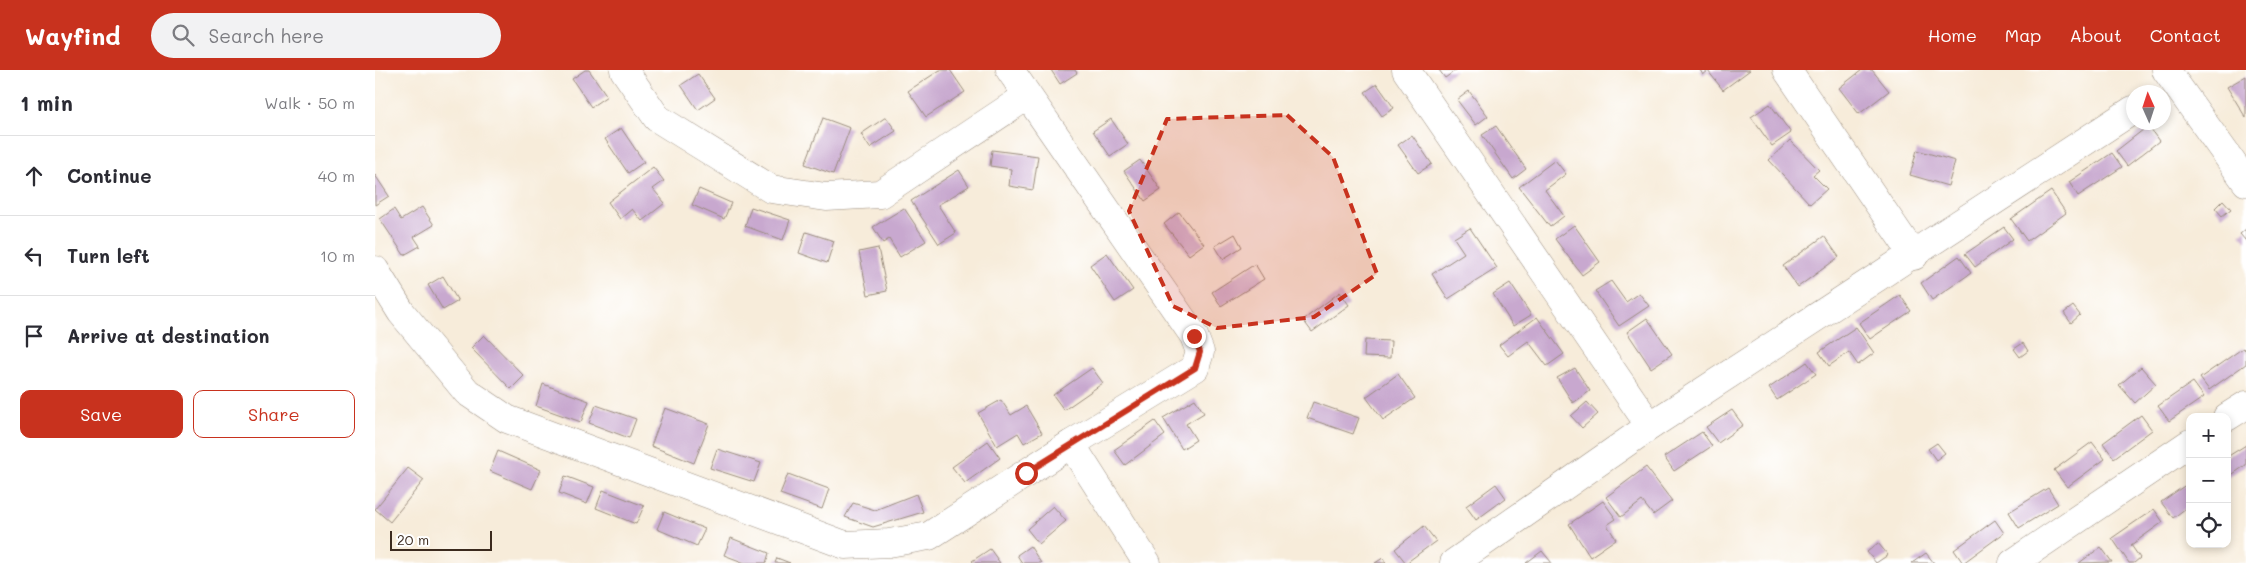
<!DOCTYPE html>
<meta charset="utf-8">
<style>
body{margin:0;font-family:Mali,sans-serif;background:#f2f2f3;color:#2b2b33}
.controls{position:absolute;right:15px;bottom:15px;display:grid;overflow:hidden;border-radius:10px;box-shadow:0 2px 8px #0003}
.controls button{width:45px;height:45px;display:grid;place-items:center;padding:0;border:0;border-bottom:1px solid #e1e1e2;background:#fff;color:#2b2b33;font:25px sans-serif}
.compass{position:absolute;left:1751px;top:15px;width:45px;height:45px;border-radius:50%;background:#fff;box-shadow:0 2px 8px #0003;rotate:357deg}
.scale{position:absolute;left:15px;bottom:12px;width:102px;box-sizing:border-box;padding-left:5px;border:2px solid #3b2a1e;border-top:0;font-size:14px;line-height:18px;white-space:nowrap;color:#3b2a1e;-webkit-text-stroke:4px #fff;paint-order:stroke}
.stop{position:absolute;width:15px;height:15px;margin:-11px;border:4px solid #c8321e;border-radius:50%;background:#fff}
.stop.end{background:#c8321e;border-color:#fff;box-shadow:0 1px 5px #0008}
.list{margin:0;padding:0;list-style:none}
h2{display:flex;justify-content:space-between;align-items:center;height:65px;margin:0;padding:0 20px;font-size:21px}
h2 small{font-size:16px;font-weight:400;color:#7c7c81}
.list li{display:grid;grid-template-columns:32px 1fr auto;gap:15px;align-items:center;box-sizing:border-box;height:80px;padding:0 20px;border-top:1px solid #e1e1e2}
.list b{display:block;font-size:19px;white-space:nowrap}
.list em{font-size:16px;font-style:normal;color:#7c7c81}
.actions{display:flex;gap:10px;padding:15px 20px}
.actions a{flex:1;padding:11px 0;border:1px solid #c8321e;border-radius:10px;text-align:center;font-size:18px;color:#c8321e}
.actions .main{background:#c8321e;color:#fff}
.icon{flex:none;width:28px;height:28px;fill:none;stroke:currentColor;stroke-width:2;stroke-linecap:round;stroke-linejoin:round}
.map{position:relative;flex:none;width:1871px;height:493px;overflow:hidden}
header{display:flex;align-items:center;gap:30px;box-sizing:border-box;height:70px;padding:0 25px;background:#c8321e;color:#fff}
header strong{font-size:24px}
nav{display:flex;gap:28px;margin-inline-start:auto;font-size:18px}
.search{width:350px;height:45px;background:#f2f2f3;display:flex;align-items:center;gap:12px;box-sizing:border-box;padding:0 18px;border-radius:28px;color:#7c7c81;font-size:19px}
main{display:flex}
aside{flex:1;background:#fff}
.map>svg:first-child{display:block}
.building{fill:#c8a8cf}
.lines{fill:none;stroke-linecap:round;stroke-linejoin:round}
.street-casing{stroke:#998b7c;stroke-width:29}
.street{stroke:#fff;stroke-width:28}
.route{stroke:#c8321e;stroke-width:6}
.marked{fill:#c8321e;fill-opacity:0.2;stroke:#c8321e;stroke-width:4;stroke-dasharray:10 6;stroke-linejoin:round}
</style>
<header>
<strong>Wayfind</strong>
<div class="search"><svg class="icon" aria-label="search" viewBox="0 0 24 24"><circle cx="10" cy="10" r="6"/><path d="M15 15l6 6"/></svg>Search here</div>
<nav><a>Home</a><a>Map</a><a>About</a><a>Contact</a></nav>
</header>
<main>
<aside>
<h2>1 min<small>Walk · 50 m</small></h2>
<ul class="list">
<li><svg class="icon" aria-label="ahead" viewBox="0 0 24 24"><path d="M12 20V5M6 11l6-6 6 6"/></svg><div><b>Continue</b></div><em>40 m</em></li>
<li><svg class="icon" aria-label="left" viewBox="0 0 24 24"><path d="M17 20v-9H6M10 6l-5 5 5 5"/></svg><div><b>Turn left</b></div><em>10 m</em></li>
<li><svg class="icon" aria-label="arrive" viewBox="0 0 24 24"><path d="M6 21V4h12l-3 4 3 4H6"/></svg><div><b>Arrive at destination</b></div></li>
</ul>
<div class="actions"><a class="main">Save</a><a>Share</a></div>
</aside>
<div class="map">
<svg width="1871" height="493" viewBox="0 0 1871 493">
<rect width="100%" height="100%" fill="#fff"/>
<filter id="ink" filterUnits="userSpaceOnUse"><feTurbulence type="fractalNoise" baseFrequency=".02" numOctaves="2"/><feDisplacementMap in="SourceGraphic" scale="10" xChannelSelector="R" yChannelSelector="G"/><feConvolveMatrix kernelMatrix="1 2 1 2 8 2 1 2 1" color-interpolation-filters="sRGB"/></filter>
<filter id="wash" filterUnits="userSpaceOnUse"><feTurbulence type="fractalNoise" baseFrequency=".0096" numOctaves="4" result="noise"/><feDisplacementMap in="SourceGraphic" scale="20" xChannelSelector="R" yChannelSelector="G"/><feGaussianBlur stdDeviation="1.12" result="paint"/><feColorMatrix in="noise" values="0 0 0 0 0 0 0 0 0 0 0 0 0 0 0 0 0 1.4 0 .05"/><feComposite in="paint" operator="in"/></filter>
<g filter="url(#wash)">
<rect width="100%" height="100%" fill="#f7ecda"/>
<g id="blocks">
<g class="building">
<polygon points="210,0 214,0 232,26 216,37 197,9"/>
<polygon points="565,0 575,0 590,22 551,47 533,21"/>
<polygon points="676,0 700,0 702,3 685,14"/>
<polygon points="1064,0 1081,0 1070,8"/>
<polygon points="1325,0 1375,0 1348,20 1333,1 1328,5"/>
<polygon points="1487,0 1497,0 1514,21 1484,44 1464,18"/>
<polygon points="323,4 340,28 323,40 306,15"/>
<polygon points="1871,6 1871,48 1852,17"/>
<polygon points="1002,14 1019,38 1007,46 990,22"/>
<polygon points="1094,21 1113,46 1101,55 1082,30"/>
<polygon points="1395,34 1416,63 1397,76 1376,47"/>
<polygon points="511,47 521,61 495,78 486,64"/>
<polygon points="448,48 475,58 458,104 430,94"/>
<polygon points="736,49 753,74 735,86 718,61"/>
<polygon points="1121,56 1151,99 1138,109 1107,65"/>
<polygon points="1773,56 1784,71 1752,96 1741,81"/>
<polygon points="246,58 269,92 253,103 230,69"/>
<polygon points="1037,65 1057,94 1043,103 1023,75"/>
<polygon points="1415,70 1444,100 1438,105 1452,119 1435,134 1394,90"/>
<polygon points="617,80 663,86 658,120 634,116 636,99 615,96"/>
<polygon points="1542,80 1580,91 1573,116 1535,105"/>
<polygon points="1737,83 1747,97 1703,126 1694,112"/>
<polygon points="765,90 786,120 770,131 749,101"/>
<polygon points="1180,90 1191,104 1170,120 1189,146 1175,157 1144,117"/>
<polygon points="278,97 289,111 278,119 290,133 267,151 257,139 245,149 233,132"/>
<polygon points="584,100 594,116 563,135 581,163 564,174 536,131"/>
<polygon points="0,105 14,126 0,135"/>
<polygon points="324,119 356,133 349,149 317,135"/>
<polygon points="1676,121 1691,143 1652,171 1636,149"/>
<polygon points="1848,130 1856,139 1847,146 1840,138"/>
<polygon points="47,137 59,155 39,167 45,176 29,185 5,149 19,139 26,150"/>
<polygon points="376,137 415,150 408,170 370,156"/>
<polygon points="529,138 551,171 525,187 514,169 508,173 498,157"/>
<polygon points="804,142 829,174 814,185 789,154"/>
<polygon points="1199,155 1225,192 1207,205 1180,169"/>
<polygon points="1629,157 1638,169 1600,197 1590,184"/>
<polygon points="1095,158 1122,198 1073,229 1057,204 1089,183 1079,168"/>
<polygon points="1871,159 1871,171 1865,164"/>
<polygon points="431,162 459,171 452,193 424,183"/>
<polygon points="860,164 867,177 848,189 840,176"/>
<polygon points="1449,166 1464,187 1423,217 1408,196"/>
<polygon points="503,178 512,221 493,225 484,182"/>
<polygon points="732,183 758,220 740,232 715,195"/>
<polygon points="1584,186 1596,203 1557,230 1546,213"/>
<polygon points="880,194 889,209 846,236 837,222"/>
<polygon points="68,206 83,231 68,240 53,215"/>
<polygon points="1236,211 1251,232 1264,223 1274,236 1244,256 1220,221"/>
<polygon points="1135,213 1156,245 1138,256 1118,224"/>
<polygon points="965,222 974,235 937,262 928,250"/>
<polygon points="1525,225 1536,241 1495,269 1484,253"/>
<polygon points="1698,236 1705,245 1696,253 1689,243"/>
<polygon points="1162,247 1189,284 1172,296 1153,271 1133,286 1124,275"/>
<polygon points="1272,248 1297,284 1276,298 1252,262"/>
<polygon points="1481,257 1499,283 1483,295 1474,282 1454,296 1444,282"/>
<polygon points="109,265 149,306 136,319 96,278"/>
<polygon points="990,270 1016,271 1015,288 989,287"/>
<polygon points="1648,273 1653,281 1645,287 1639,279"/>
<polygon points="1868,278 1871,281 1871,294 1834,320 1825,308"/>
<polygon points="1432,292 1441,304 1402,330 1394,318"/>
<polygon points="1766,297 1781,314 1760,333 1744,315"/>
<polygon points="717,298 728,313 689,340 678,325"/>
<polygon points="1200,298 1215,321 1198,333 1182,308"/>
<polygon points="1023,304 1040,328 1008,350 991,327"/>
<polygon points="1818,312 1829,327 1794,351 1783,336"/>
<polygon points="168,314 214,331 206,352 161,336"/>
<polygon points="820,329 829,343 811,354 821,370 807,379 788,348"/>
<polygon points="626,330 636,345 651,336 667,363 649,373 643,363 622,376 603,343"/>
<polygon points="938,332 984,348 978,364 932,348"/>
<polygon points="1212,332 1223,344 1207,358 1196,346"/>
<polygon points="221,335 261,349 254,368 214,353"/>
<polygon points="290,338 334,354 319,393 276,376"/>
<polygon points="1357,340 1368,355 1343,373 1331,357"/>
<polygon points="1766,345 1777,360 1739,388 1728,373"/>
<polygon points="780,351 790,365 750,395 739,380"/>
<polygon points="1327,362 1337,376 1299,401 1289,387"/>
<polygon points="613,371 625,388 590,413 577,397"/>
<polygon points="1717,372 1730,389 1692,417 1679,400"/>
<polygon points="1562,373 1570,383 1561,390 1553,379"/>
<polygon points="1871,375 1871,395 1852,408 1852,387"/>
<polygon points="342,379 386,393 379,412 335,398"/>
<polygon points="123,381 166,400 157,419 115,401"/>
<polygon points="1271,397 1297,431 1278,445 1267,431 1246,447 1231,427"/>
<polygon points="33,398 49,410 15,452 0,439"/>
<polygon points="413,404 454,419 447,439 405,424"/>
<polygon points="190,406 219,417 212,434 184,423"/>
<polygon points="1815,412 1815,435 1798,448 1786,432"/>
<polygon points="1121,414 1131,428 1101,450 1091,436"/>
<polygon points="1673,418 1683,434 1644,458 1634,442"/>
<polygon points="228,420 269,436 261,454 221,438"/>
<polygon points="541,424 548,442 498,457 470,447 478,433 500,440"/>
<polygon points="1228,431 1241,449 1232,455 1241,469 1215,487 1194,454"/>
<polygon points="678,436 691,451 664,474 652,459"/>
<polygon points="1779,439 1788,452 1756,475 1765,488 1759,493 1754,493 1737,468"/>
<polygon points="289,442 330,459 322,476 282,459"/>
<polygon points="1620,450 1629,463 1588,493 1579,480"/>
<polygon points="1049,456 1061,471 1031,493 1020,479"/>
<polygon points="356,468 394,483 391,493 370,493 349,485"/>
<polygon points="1503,473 1513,485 1501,493 1492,482"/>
<polygon points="655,476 666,493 647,493 642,485"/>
<polygon points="1726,477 1737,492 1704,493"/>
<polygon points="615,479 625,493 599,493 597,491"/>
<polygon points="1167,481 1177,493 1151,493"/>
<polygon points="1551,483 1559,493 1537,493"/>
<polygon points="402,488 415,493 400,493"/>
<polygon points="1008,488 1011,493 1000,493"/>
</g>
</g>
</g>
<g filter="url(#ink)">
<use href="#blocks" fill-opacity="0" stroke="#998b7c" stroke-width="1"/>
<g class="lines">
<defs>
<g id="street">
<polyline points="249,0 282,48 396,119 451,127 505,124 652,26"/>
<polyline points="1031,0 1275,356"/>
<polyline points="1412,0 1539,186"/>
<polyline points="1791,0 1871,112"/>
<polyline points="0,200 26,242 92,322 132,349 470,475 514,473 554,466 696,374 820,298 825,282 819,266 635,0"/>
<polyline points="1852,347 1871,335"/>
<polyline points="696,374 772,493"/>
<polyline points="1079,493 1275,356 1758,40"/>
<polyline points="1638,493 1815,373"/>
</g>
</defs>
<use href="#street" class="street-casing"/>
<use href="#street" class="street"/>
</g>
</g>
<g class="lines" filter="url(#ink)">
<polyline class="route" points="651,403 820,298 825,282 819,266"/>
</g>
<path class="marked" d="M912,45L958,87L1002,204L939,247L842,258L798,236L754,141L792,49Z"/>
</svg>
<div class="controls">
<button>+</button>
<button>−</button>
<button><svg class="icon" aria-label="locate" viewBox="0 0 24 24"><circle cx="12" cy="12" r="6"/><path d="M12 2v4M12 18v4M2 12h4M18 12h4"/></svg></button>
</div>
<svg class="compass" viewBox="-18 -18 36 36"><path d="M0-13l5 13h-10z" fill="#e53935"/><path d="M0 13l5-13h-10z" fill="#7c7c81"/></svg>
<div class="scale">20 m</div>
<div class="stop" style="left:651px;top:403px"></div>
<div class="stop end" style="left:819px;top:266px"></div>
</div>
</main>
